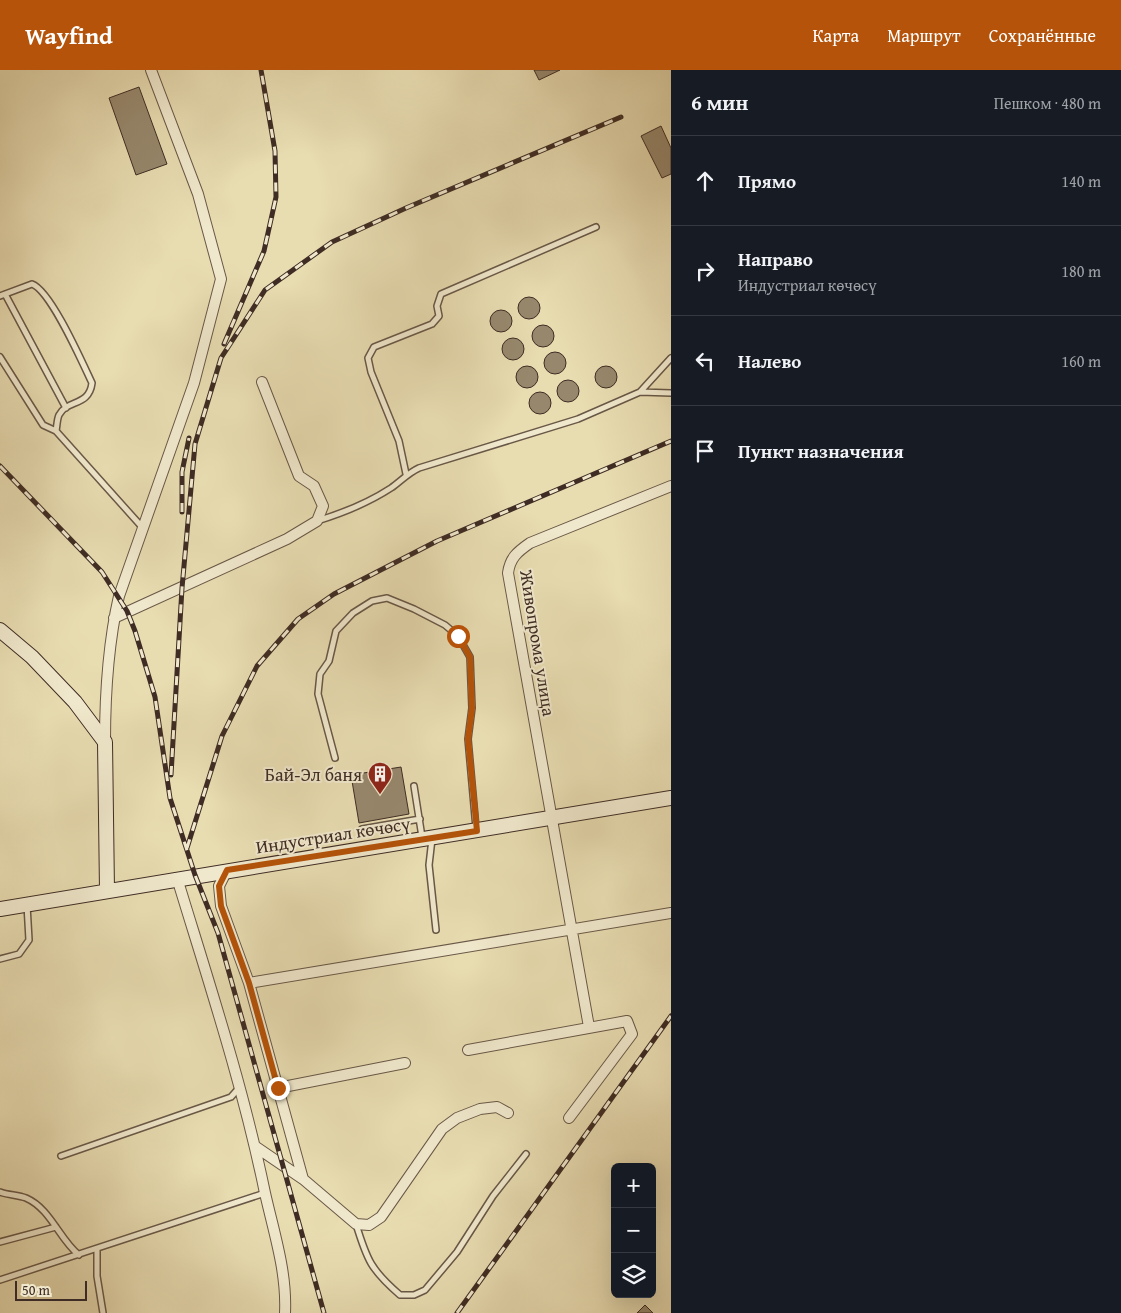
<!DOCTYPE html>
<html lang="ru">
<meta charset="utf-8">
<style>
body{margin:0;font-family:"Gentium Book Plus",serif;background:#20242c;color:#f1f3f6}
.controls{position:absolute;right:15px;bottom:15px;display:grid;overflow:hidden;border-radius:8px;box-shadow:0 5px 20px #0002}
.controls button{width:45px;height:45px;display:grid;place-items:center;padding:0;border:0;border-bottom:1px solid #363941;background:#171b24;color:#f1f3f6;font:25px sans-serif}
.scale{position:absolute;left:15px;bottom:12px;width:72px;box-sizing:border-box;padding-left:5px;border:2px solid #3f2c24;border-top:0;font-size:14px;line-height:18px;white-space:nowrap;color:#3f2c24;-webkit-text-stroke:4px #f0e8cc;paint-order:stroke}
.stop{position:absolute;width:15px;height:15px;margin:-11px;border:4px solid #b45309;border-radius:50%;background:#fff}
.stop.end{background:#b45309;border-color:#fff;box-shadow:0 1px 5px #0008}
.list{margin:0;padding:0;list-style:none}
h2{display:flex;justify-content:space-between;align-items:center;height:65px;margin:0;padding:0 20px;font-size:21px}
h2 small{font-size:16px;font-weight:400;color:#9ea1a6}
.list li{display:grid;grid-template-columns:32px 1fr auto;gap:15px;align-items:center;box-sizing:border-box;height:90px;padding:0 20px;border-top:1px solid #363941}
.list b{display:block;font-size:19px;white-space:nowrap}
.list p{margin:0;font-size:16px;white-space:nowrap;color:#9ea1a6}
.list em{font-size:16px;font-style:normal;color:#9ea1a6}
.icon{flex:none;width:28px;height:28px;fill:none;stroke:currentColor;stroke-width:2;stroke-linecap:round;stroke-linejoin:round}
.map{position:relative;flex:none;width:671px;height:1243px;overflow:hidden}
header{display:flex;align-items:center;gap:30px;box-sizing:border-box;height:70px;padding:0 25px;background:#b45309;color:#fff}
header strong{font-size:24px}
nav{display:flex;gap:28px;margin-inline-start:auto;font-size:18px}
main{display:flex}
aside{flex:1;background:#171b24}
.map>svg:first-child{display:block}
.building{fill:#97886d;stroke:#3f2c24}
.lines{fill:none;stroke-linecap:round;stroke-linejoin:round}
.lane-casing{stroke:#695847;stroke-width:8}
.street-casing{stroke:#695847;stroke-width:12}
.secondary-casing{stroke:#3f2c24;stroke-width:16}
.lane{stroke:#f0e8cc;stroke-width:5}
.street{stroke:#f0e8cc;stroke-width:10}
.secondary{stroke:#f0e8cc;stroke-width:14}
.rail-casing{stroke:#3f2c24;stroke-width:5}
.rail{stroke:#f0e8cc;stroke-width:3;stroke-dasharray:9;stroke-linecap:butt}
.route{stroke:#b45309;stroke-width:6}
.labels{text-anchor:middle;dominant-baseline:central;stroke-width:4;stroke-linejoin:round;paint-order:stroke}
.street-label{font-size:18px;fill:#3f2c24;stroke:#f0e8cc}
.poi-label{font-size:18px;fill:#3f2c24;stroke:#f0e8cc;text-anchor:end}
</style>
<header>
<strong>Wayfind</strong>
<nav><a>Карта</a><a>Маршрут</a><a>Сохранённые</a></nav>
</header>
<main>
<div class="map">
<svg width="671" height="1243" viewBox="0 0 671 1243">
<rect width="100%" height="100%" fill="#e8dcb1"/>
<filter id="stains"><feTurbulence type="fractalNoise" baseFrequency=".004" numOctaves="4"/><feColorMatrix values="0 0 0 0 .2 0 0 0 0 .09 0 0 0 0 .02 0 0 0 .5 -.17"/></filter>
<radialGradient id="worn" r=".72"><stop offset=".6" stop-color="#630" stop-opacity="0"/><stop offset="1" stop-color="#630" stop-opacity=".3"/></radialGradient>
<path class="building" d="M534,0h26l-21,10z
M139,17l28,77 -31,11 -27,-77z
M661,56l10,22v26l-9,4 -21,-42z
M518 238a11 11 0 1 1 22 0a11 11 0 1 1-22 0Z
M490 251a11 11 0 1 1 22 0a11 11 0 1 1-22 0Z
M532 266a11 11 0 1 1 22 0a11 11 0 1 1-22 0Z
M502 279a11 11 0 1 1 22 0a11 11 0 1 1-22 0Z
M544 293a11 11 0 1 1 22 0a11 11 0 1 1-22 0Z
M516 307a11 11 0 1 1 22 0a11 11 0 1 1-22 0Z
M595 307a11 11 0 1 1 22 0a11 11 0 1 1-22 0Z
M557 321a11 11 0 1 1 22 0a11 11 0 1 1-22 0Z
M529 333a11 11 0 1 1 22 0a11 11 0 1 1-22 0Z
M401,697l8,47 -50,9 -8,-48z
M645,1235l8,8h-16z"/>
<g class="lines">
<defs>
<path id="lane" d="M5,224l61,114
M0,226l32,-12c19,7 50,78 60,99 -3,24 -25,16 -33,32 -2,4 -2,11 -3,16
M0,287l43,68 13,6 86,96
M640,322l31,-34
M406,404l-7,-33 -28,-69 -3,-14 6,-11 58,-23 7,-8 -2,-10 4,-12 155,-67
M317,451c26,-8 51,-18 74,-33 10,-7 17,-15 28,-20l159,-49 62,-27 31,1
M335,688l-17,-64 2,-20 9,-13 7,-30 17,-18 19,-12 15,-3 27,11 31,16 13,11 12,21 2,51 -4,31 8,89
M414,716l8,51
M362,759l58,-10
M432,769l-3,26 7,65
M0,889l19,-5 10,-14 -2,-35
M61,1086l170,-59 8,-9
M0,1122c8,3 18,3 26,6 25,11 33,41 53,57
M356,1154c11,36 15,46 44,71h14l11,-5 32,-38 36,-56 33,-42
M0,1172l56,-15
M97,1179v27l6,37
M0,1210l265,-87"/>
<path id="street" d="M114,548l173,-79 30,-18 6,-15 -9,-20 -15,-10 -37,-94
M105,672c0,-50 3,-98 14,-146l75,-213 27,-104 -23,-85 -47,-124
M227,800l-8,16 2,20 28,77 54,196
M177,808c32,105 66,208 88,315 9,40 22,79 20,120
M249,913l422,-70
M589,957l-81,-454c2,-15 9,-21 22,-30l141,-57
M468,980l159,-29 5,13 -63,84
M278,1018l127,-25
M256,1077l47,32 53,45 13,1 12,-8 61,-88 15,-11 23,-9 17,-2 11,6"/>
<path id="secondary" d="M0,560l32,27 43,45 30,40 2,148
M0,839l671,-111"/>
</defs>
<use href="#lane" class="lane-casing"/>
<use href="#street" class="street-casing"/>
<use href="#secondary" class="secondary-casing"/>
<use href="#lane" class="lane"/>
<use href="#street" class="street"/>
<use href="#secondary" class="secondary"/>
<defs>
<path id="rail" d="M224,274l40,-93 12,-54 -1,-46 -14,-81
M0,396l102,106 25,39 8,20 20,66 15,101 25,77 23,58 106,380
M182,442v-40l7,-34
M171,705l11,-187 13,-144 26,-86 44,-68 67,-48 74,-34 215,-91
M187,778l35,-112 35,-70 41,-47 36,-25 103,-53 234,-100
M457,1243l214,-297"/>
</defs>
<use href="#rail" class="rail-casing"/>
<use href="#rail" class="rail"/>
</g>
<g class="lines">
<path class="route" d="M278,1018l-29,-105 -28,-77 -2,-20 8,-16 250,-39 -9,-92 4,-31 -2,-51 -12,-21"/>
</g>
<defs>
<symbol id="building-pin" viewBox="-11 -11 22 30"><path d="M0 17L-7.5 6A9.5 9.5 0 1 1 7.5 6Z" fill="#8f2418" stroke="#f0e8cc"/><path d="M-4-6H4V6H1V3H-1V6H-4ZM-2.5-4.3h1.7v1.8h-1.7ZM.8-4.3h1.7v1.8H.8ZM-2.5-1h1.7V.8h-1.7ZM.8-1h1.7V.8H.8Z" fill="#fff"/></symbol>
</defs>
<g fill-rule="evenodd">
<use href="#building-pin" x="366" y="690" width="28" height="38"/>
</g>
<g class="labels">
<g class="street-label">
<text transform="translate(538 573) rotate(81)">Живопрома улица</text>
<text transform="translate(333 765) rotate(-9)">Индустриал көчөсү</text>
</g>
<g class="poi-label">
<text x="362" y="704">Бай-Эл баня</text>
</g>
</g>
<rect width="100%" height="100%" filter="url(#stains)"/>
<rect width="100%" height="100%" fill="url(#worn)"/>
</svg>
<div class="controls">
<button>+</button>
<button>−</button>
<button><svg class="icon" aria-label="layers" viewBox="0 0 24 24"><path d="M12 4l9 5-9 5-9-5zM3 14l9 5 9-5"/></svg></button>
</div>
<div class="scale">50 m</div>
<div class="stop" style="left:458px;top:566px"></div>
<div class="stop end" style="left:278px;top:1018px"></div>
</div>
<aside>
<h2>6 мин<small>Пешком · 480 m</small></h2>
<ul class="list">
<li><svg class="icon" aria-label="ahead" viewBox="0 0 24 24"><path d="M12 20V5M6 11l6-6 6 6"/></svg><div><b>Прямо</b></div><em>140 m</em></li>
<li><svg class="icon" aria-label="right" viewBox="0 0 24 24"><path d="M7 20v-9h11M14 6l5 5-5 5"/></svg><div><b>Направо</b><p>Индустриал көчөсү</p></div><em>180 m</em></li>
<li><svg class="icon" aria-label="left" viewBox="0 0 24 24"><path d="M17 20v-9H6M10 6l-5 5 5 5"/></svg><div><b>Налево</b></div><em>160 m</em></li>
<li><svg class="icon" aria-label="arrive" viewBox="0 0 24 24"><path d="M6 21V4h12l-3 4 3 4H6"/></svg><div><b>Пункт назначения</b></div></li>
</ul>
</aside>
</main>
